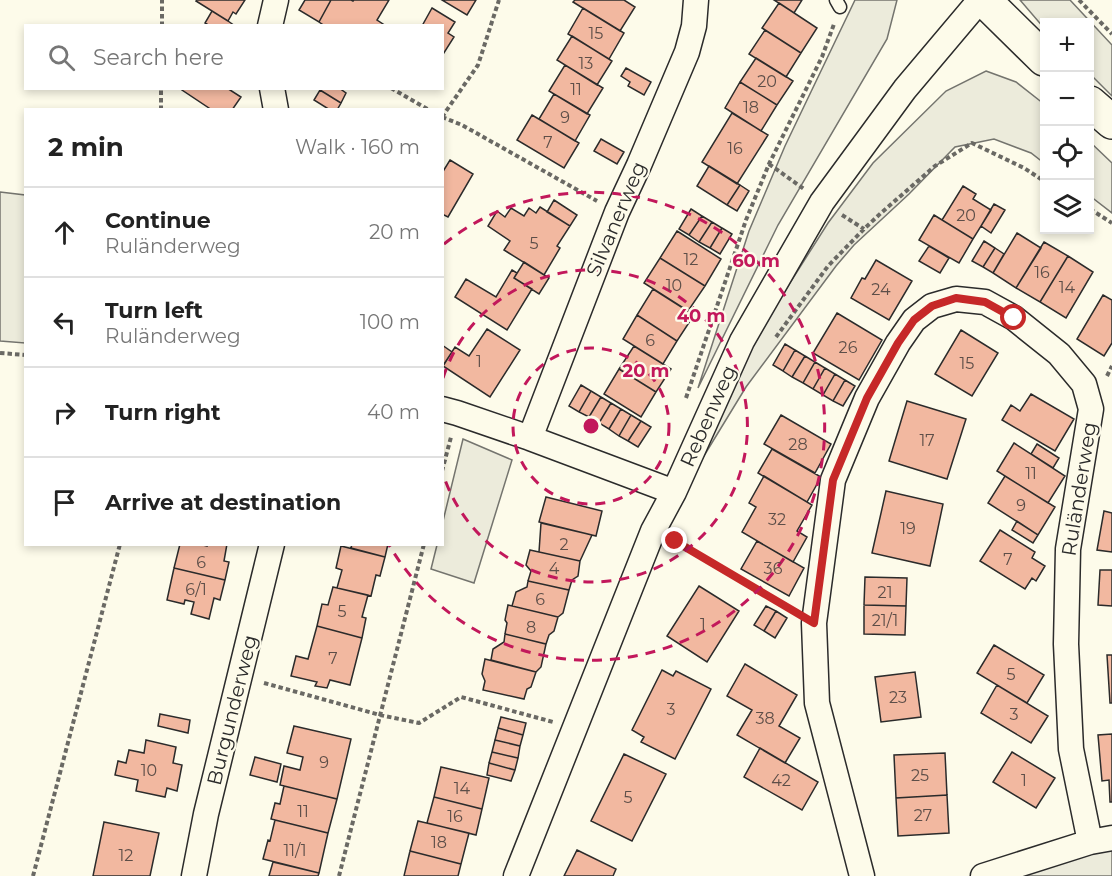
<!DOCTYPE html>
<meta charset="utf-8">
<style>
body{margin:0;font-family:Montserrat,sans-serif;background:#f6f6f6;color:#222}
.controls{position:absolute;right:18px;top:18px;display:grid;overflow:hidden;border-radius:0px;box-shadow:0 3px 9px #0003}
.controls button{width:54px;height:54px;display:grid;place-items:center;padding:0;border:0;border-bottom:2px solid #e0e0e0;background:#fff;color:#222;font:30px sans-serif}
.stop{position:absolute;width:18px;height:18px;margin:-14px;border:4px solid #c62828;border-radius:50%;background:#fff}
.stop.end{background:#c62828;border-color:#fff;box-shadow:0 2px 6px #0008}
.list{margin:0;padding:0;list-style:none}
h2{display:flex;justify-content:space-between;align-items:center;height:78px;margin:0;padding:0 24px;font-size:26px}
h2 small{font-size:20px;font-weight:400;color:#767676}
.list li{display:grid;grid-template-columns:39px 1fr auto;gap:18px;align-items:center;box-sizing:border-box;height:90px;padding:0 24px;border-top:2px solid #e0e0e0}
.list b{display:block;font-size:22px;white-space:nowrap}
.list p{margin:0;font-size:20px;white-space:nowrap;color:#767676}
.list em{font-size:20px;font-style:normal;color:#767676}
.icon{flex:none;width:33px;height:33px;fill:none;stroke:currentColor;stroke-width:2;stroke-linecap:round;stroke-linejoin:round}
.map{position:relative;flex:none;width:1112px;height:876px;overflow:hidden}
.search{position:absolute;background:#fff;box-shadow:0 3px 9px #0003;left:24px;top:24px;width:420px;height:66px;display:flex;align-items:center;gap:15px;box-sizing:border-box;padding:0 21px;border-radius:0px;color:#767676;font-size:22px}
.panel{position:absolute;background:#fff;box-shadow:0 3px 9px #0003;left:24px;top:108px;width:420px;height:438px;border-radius:0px}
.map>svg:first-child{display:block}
.green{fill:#ecebdb;stroke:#74746e;stroke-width:1.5}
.building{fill:#f2b8a0;stroke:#2b2b2b;stroke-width:1.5}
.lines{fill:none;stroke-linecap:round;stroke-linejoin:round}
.lane-casing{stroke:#2b2b2b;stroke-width:15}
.street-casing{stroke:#2b2b2b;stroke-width:27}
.secondary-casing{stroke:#2b2b2b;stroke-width:36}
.path{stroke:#6a6964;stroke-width:4;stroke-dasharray:4.5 3;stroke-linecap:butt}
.lane{stroke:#fdfbea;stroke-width:12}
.street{stroke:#fdfbea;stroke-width:24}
.secondary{stroke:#fdfbea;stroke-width:33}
.route{stroke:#c62828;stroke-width:8}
.ring{fill:none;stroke:#c2185b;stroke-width:3;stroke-dasharray:10 8}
.labels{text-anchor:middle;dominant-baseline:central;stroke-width:4.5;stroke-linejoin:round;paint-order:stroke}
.number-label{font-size:16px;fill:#5d4e48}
.street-label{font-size:20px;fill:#2b2b2b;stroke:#fdfbea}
.centre{fill:#c2185b;stroke:#fdfbea;stroke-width:3}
.ring-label{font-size:18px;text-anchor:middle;font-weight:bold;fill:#c2185b;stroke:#fdfbea;stroke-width:4.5;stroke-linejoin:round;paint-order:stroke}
</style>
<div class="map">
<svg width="1112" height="876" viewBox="0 0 1112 876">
<rect width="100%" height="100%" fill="#fdfbea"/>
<path class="green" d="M855,0h42l-10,39 -109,186 -80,163 51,-157 36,-85z
M1020,0h50l42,45v51l-22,-22v-52h-46v6z
M986,71l30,11 28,22v59l-13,-10 -37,-14 -39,8 -46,47 -55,51 -18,21 -90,121 -47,77 30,-75 52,-92 47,-74 45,-60 73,-72z
M1090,142l22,21v50l-22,-17z
M0,192l25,3v148l-25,-2z
M463,439l49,21 -38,123 -43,-14 6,-24 5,-1 1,-23z
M1112,845v31h-94z"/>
<path class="building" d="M197,0h48l-9,14 -3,-2 -5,9 -32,-20z
M305,0h26l-12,22 -20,-12z
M331,0h20l2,1 1,-1h35l-12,20 9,6h-61l-6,-4z
M442,0h34l-9,15z
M575,0h49l11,7 -15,24 -47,-29z
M774,0h28l-8,13z
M779,3l38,25 -16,25 -39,-25z
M432,8l23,14 -7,11 6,4 -12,19v-30h-20z
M583,8l41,25 -15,26 -41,-25z
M212,11l16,10 7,5h-25l-5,-3z
M765,30l36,23 -15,24 -37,-23z
M572,36l40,25 -15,24 -40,-25z
M756,58l37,23 -16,24 -37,-23z
M565,65l38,23 -16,26 -38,-23z
M626,68l25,14 -7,13 -16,-9 2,-4 -9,-6z
M740,82l37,23 -16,26 -36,-23z
M183,88h44l14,9 -9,13h-20l-30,-20z
M321,88h18l7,5 -5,10 -21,-13z
M320,90l21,13 -4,7h-7l-16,-10z
M554,94l36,21 -15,26 -36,-22z
M732,113l36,22 -31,49 -35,-22z
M532,115l47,28 -15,25 -47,-28z
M601,139l23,13 -7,12 -23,-13z
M450,160l23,14 -25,43 -6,-3v-41z
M709,166l31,19 -13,20 -30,-19z
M740,185l9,6 -12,20 -10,-6z
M963,186l13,8 -3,5 18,11 -18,29 -31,-19z
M554,200l23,15 -7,11 -23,-14z
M994,204l11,6 -14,23 -10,-7z
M540,207l30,19 -13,20 3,2 -16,27 -40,-25 6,-9 -22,-15 9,-15 8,6 6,-9 13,8 5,-8 7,5z
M691,209l11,7 -13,19 -10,-6z
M934,215l39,24 -14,24 -40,-23z
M702,216l10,6 -13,20 -10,-7z
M712,222l10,6 -12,20 -11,-6z
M722,228l10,6 -12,20 -10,-6z
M677,231l44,28 -16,27 -45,-28z
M1017,233l24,15 -25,40 -23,-15z
M984,241l11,7 -12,19 -11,-6z
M1044,242l24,14 -28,46 -24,-14z
M929,246l20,12 -9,15 -21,-12z
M995,248l9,6 -11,19 -10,-6z
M1068,256l25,16 -27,46 -26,-16z
M660,258l45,28 -17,25 -44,-28z
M876,260l36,21 -23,39 -38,-22 11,-20 3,1z
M524,262l25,16 -10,16 -25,-16z
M512,270l5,3 -3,5 18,11 -25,41 -52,-33 11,-18 30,18z
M653,289l41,26 -17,26 -40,-26z
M1103,295l9,5v43l-8,13 -27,-17z
M837,313l45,27 -23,40 -46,-27z
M637,315l40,26 -14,23 -40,-25z
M487,329l33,21 -30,47 -47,-31 12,-19 14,9z
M961,330l37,23 -26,43 -37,-22z
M785,344l10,6 -12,21 -10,-6z
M442,345l10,7 -10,15z
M634,346l37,23 -15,23 -37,-23z
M795,350l10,6 -13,21 -9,-6z
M805,356l10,6 -12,21 -11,-6z
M815,362l10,6 -12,21 -10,-6z
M825,368l10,6 -12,21 -10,-6z
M619,369l37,23 -15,25 -37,-23z
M835,374l10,6 -12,21 -10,-6z
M845,380l10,6 -12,20 -10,-5z
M581,385l10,6 -12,21 -10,-6z
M591,391l10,6 -12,20 -10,-5z
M1031,394l43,25 -19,32 -53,-31 9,-15 9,6z
M601,397l10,6 -12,20 -10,-6z
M907,401l59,18 -19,60 -58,-18z
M611,403l10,6 -12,20 -10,-6z
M621,409l10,6 -12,21 -10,-7z
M631,415l10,6 -13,20 -9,-5z
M781,415l50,29 -16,29 -51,-29z
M641,421l10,6 -13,20 -10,-6z
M1014,443l51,33 -17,27 -51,-32z
M1037,444l22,14 -6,10 -22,-14z
M772,449l49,28 -14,25 -49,-29z
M764,476l48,29 -15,26 10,6 -14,25 -51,-30 14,-25 -7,-4z
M1005,476l50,31 -17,28 -50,-32z
M886,491l57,13 -13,62 -58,-13z
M546,497l56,14 -6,25 -57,-14z
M1104,511l8,2v39l-15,-2z
M1017,521l21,14 -5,8 -21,-13z
M541,523l51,12 -12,26 -41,-9z
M1000,530l35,22 -3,6 13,8 -9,15 -4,-3 -7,11 -45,-28z
M757,541l47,27 -15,28 -48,-27z
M180,544h19l8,2v-2h20l-3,17 5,1 -4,18 -51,-12z
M352,544h36l-3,13 -34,-9z
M341,546l44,11 -5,19 -4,-1 -5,21 -34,-8 5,-18 -6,-2z
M530,550l50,11 -2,15 -6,4 -3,10 -41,-9 3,-10 -5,-6z
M174,568l51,12 -5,20 -6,-2 -5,21 -18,-5 3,-12 -9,-2 -1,4 -17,-4z
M1100,570h12v36l-14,-1z
M865,577l42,1 -1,28 -42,-1z
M528,581l41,9 -6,23 -5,4 -46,-11 4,-14 11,-5z
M699,586l40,25 -32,51 -40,-26z
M333,587l35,8 -6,22 4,1 -4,20 -45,-12 5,-22 6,1z
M508,605l50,12 -4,14 -5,4 -3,9 -41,-10 2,-11 -2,-3z
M864,605l42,1 -1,29 -41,-1z
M766,606l10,5 -12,20 -10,-6z
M776,611l11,7 -12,20 -11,-7z
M317,626l45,12 -12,47 -20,-5 -3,8 -12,-2 2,-4 -26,-6 5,-20 12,3z
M505,634l41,10 -5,23 -5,5 -45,-12 2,-11 11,-7z
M994,645l50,30 -17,28 -50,-30z
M1107,655h5v48h-2z
M485,659l51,13 -5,15 -4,2 -3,10 -41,-9 2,-9 -3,-7z
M745,664l52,31 -18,31 21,12 -15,25 -48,-28 15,-25 -25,-14z
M662,670l11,6 3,-5 35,18 -36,70 -34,-17 3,-5 -12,-7z
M915,672l6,45 -40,5 -6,-45z
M997,685l51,31 -17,27 -50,-30z
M160,714l30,6 -2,13 -30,-7z
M501,717l25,6 -3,12 -25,-7z
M294,726l57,13 -14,60 -57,-14 4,-19 16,4 3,-13 -16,-4z
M498,728l25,7 -3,11 -25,-6z
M1112,734v68h-2l-1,-22 -7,1 -4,-46z
M146,740l30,7 -3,16 9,2 -5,26 -10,-3 -2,9 -29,-6 2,-11 -23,-5 3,-14 8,2 3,-13 15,3z
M495,740l25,6 -2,12 -26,-6z
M760,748l58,34 -16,28 -58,-33z
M492,752l26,6 -3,12 -26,-7z
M1012,752l43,26 -19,30 -43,-26z
M945,753l2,42 -51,3 -2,-43z
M624,754l42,20 -34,67 -41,-20z
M255,757l26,7 -4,18 -27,-7z
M489,763l26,7 -4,11 -24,-6z
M441,767l48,11 -7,31 -48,-12z
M284,786l53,13 -9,34 -57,-14 4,-16 5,1z
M947,795l2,38 -51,3 -2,-38z
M434,797l48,12 -6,26 -49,-12z
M275,820l53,13 -9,40 -56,-14 5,-19 2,1z
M418,821l51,12 -8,31 -51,-13z
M104,822l55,11 -9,43h-57z
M577,850l39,19 -3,7h-49z
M410,851l51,13 -3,12h-54z
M273,862l46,11 -1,3h-49z"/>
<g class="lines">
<defs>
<path id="lane" d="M836,0l4,7"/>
<path id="street" d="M270,26l6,-26
M272,88l4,22
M442,409l15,4 73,25 144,54
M530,438l87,-226 22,-47 48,-113 7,-26 2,-26
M194,876l12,-62 66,-270
M516,876l137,-345 21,-39 68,-151 80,-139 83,-113 75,-89
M862,876l-45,-173 -3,-80 19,-143 34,-82 31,-55 16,-23 18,-14 24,-7 29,3 29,16 45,36 25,30 7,25 -23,140 -2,95 5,105 19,93
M983,876l107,-34 22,-4"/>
<path id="secondary" d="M984,0l60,59
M1090,103l22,19"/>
</defs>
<use href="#lane" class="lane-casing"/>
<use href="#street" class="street-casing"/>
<use href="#secondary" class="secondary-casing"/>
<path class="path" d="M1079,0l33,34
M162,26v-26
M391,88l38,22
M161,110v-22
M442,117l20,8 135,76
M442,117l36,-52 21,-65
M769,164l35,25
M1090,209l22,14
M842,215l22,14
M776,337l52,-71 36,-37 17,-16 54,-47 37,-23 52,25 20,13
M0,353l26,2
M1107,376l5,-10
M686,398l60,-178 23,-56 53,-107 12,-33
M442,471l9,-34
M675,542l115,67
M264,683l116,32 39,8 42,-26 92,25
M33,876l87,-332
M339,876l85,-332"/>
<use href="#lane" class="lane"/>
<use href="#street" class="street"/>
<use href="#secondary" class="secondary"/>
</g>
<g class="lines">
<path class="route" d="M675,541l139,82 19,-143 34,-82 31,-55 16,-23 18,-14 24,-8 29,4 29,16"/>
</g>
<g class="ring">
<circle cx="591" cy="426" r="78"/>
<path d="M443 378A156 156 0 1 1 443 474"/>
<path d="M444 244A234 234 0 1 1 389 545"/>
</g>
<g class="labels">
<g class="number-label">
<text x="596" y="33">15</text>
<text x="586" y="63">13</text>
<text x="767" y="81">20</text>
<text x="576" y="89">11</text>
<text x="751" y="107">18</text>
<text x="565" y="117">9</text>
<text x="548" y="142">7</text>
<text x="735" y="148">16</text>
<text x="966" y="215">20</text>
<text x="534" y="243">5</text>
<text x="691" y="259">12</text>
<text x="1042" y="272">16</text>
<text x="674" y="285">10</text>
<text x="1067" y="287">14</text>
<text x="881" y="289">24</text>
<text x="650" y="340">6</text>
<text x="848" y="347">26</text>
<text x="479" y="361">1</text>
<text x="967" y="363">15</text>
<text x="927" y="440">17</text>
<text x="798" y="444">28</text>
<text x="1031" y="473">11</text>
<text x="1021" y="505">9</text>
<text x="777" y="519">32</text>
<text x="908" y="528">19</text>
<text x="564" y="544">2</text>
<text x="1008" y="559">7</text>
<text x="201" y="562">6</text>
<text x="554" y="568">4</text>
<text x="773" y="568">36</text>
<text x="196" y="589">6/1</text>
<text x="885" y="592">21</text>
<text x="540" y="599">6</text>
<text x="342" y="611">5</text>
<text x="885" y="620">21/1</text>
<text x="703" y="624">1</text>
<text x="531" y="627">8</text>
<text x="333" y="658">7</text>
<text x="1011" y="674">5</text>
<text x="898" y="697">23</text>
<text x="671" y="709">3</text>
<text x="1014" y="714">3</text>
<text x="765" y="718">38</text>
<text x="324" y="762">9</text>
<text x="149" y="770">10</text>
<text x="920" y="775">25</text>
<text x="781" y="780">42</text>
<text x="1024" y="780">1</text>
<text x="462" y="788">14</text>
<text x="628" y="797">5</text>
<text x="303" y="811">11</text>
<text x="923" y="815">27</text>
<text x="455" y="816">16</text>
<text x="439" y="842">18</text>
<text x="295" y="850">11/1</text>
<text x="126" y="855">12</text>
</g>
<g class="street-label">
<text transform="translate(616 219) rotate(-67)">Silvanerweg</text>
<text transform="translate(708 416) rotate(-66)">Rebenweg</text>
<text transform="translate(1079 489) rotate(-81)">Ruländerweg</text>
<text transform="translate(232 710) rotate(-76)">Burgunderweg</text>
</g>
</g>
<circle cx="591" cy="426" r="9" class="centre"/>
<g class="ring-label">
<text x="756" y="267">60 m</text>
<text x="701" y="322">40 m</text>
<text x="646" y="377">20 m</text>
</g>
</svg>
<div class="controls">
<button>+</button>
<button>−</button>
<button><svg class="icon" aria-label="locate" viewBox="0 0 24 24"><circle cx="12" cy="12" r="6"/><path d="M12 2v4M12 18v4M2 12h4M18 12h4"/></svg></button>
<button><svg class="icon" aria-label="layers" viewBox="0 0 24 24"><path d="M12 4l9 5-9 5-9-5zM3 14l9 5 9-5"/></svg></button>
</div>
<div class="stop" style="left:1014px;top:318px"></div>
<div class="stop end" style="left:675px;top:541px"></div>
<div class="search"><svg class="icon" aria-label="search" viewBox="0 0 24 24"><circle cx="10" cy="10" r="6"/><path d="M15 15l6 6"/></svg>Search here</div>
<section class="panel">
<h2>2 min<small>Walk · 160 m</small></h2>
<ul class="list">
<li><svg class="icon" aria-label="ahead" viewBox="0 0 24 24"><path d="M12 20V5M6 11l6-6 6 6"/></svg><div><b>Continue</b><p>Ruländerweg</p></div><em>20 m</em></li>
<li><svg class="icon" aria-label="left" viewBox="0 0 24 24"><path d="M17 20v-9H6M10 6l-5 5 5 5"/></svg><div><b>Turn left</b><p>Ruländerweg</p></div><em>100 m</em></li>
<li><svg class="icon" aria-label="right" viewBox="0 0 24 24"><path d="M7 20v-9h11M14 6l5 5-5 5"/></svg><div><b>Turn right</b></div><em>40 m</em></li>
<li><svg class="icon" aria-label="arrive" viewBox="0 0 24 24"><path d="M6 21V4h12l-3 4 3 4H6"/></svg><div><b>Arrive at destination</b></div></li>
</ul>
</section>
</div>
